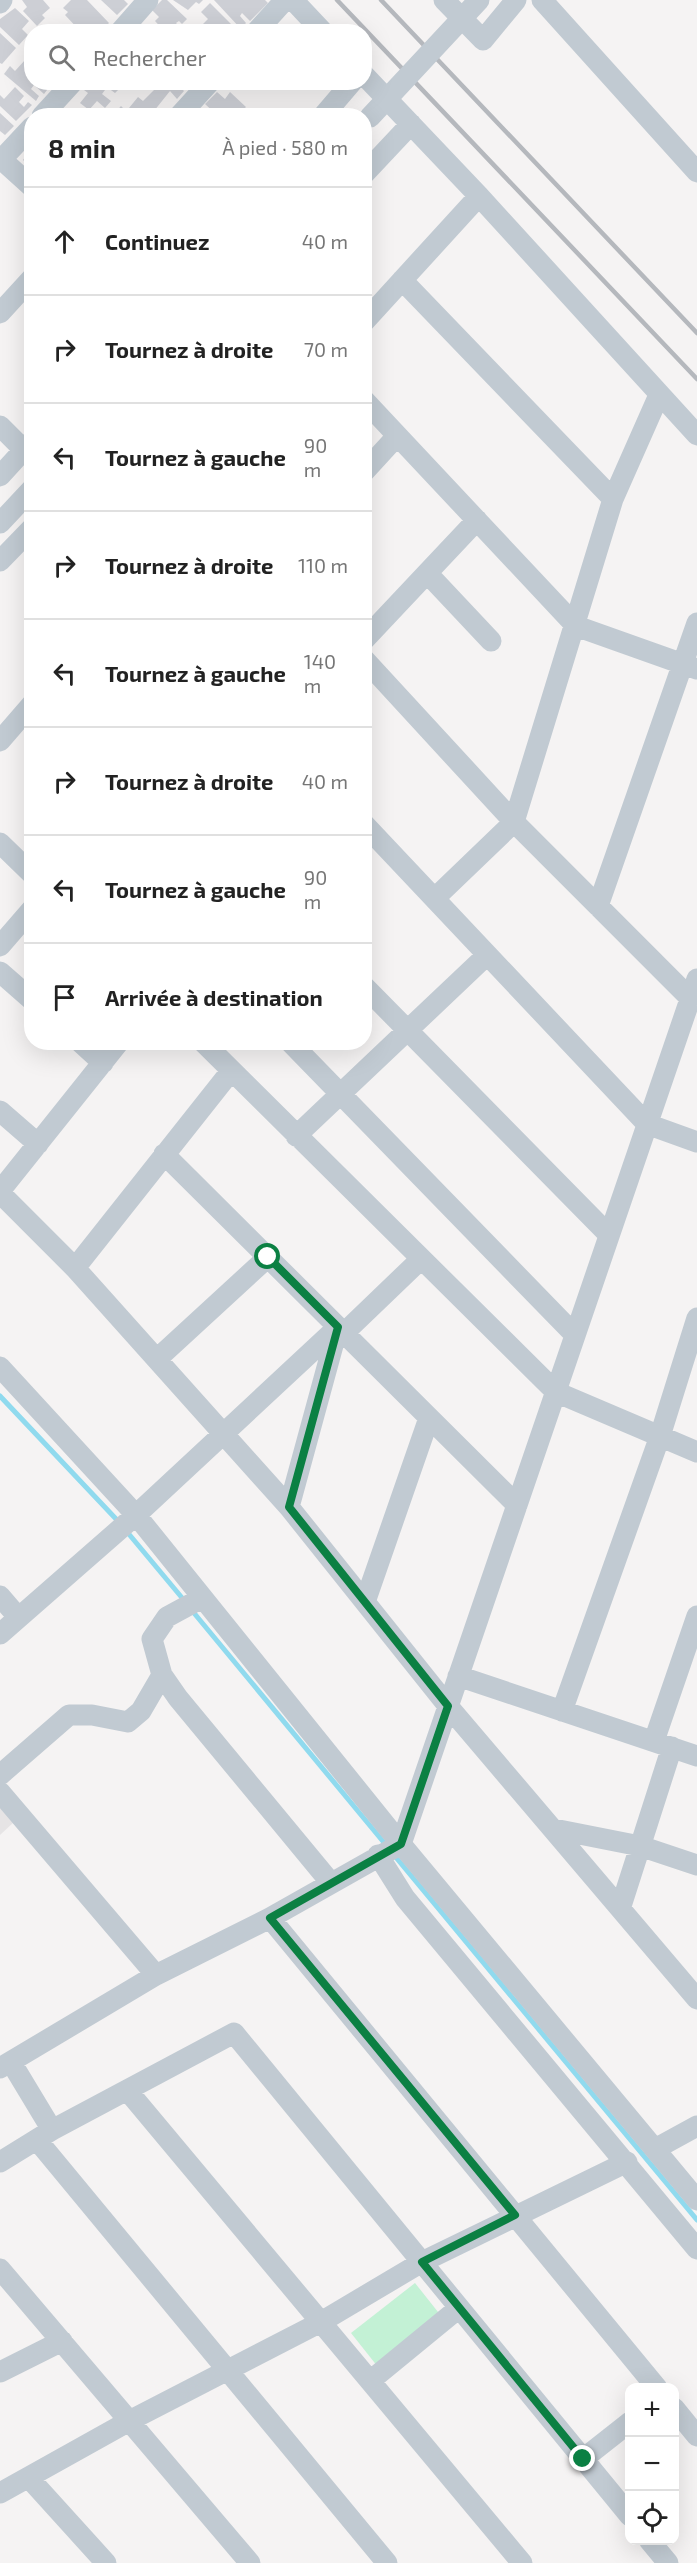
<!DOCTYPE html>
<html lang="fr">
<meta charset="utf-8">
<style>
body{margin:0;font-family:"Exo 2",sans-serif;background:#f6f6f6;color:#222}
.controls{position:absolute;right:18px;bottom:18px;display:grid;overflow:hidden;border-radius:12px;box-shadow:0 6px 24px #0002}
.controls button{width:54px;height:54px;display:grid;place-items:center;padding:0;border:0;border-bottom:2px solid #e0e0e0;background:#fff;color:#222;font:30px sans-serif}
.stop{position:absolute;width:18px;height:18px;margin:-14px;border:4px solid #0b8043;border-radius:50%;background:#fff}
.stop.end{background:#0b8043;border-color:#fff;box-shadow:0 2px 6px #0008}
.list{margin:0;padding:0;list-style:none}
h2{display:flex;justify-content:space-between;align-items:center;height:78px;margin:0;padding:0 24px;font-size:26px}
h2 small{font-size:20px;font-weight:400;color:#767676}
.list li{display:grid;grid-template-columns:39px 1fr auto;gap:18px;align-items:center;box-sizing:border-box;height:108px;padding:0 24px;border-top:2px solid #e0e0e0}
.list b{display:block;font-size:22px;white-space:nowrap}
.list em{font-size:20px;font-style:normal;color:#767676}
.icon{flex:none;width:33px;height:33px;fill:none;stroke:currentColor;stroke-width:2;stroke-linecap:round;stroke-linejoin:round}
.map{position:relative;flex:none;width:697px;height:2563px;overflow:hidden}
.search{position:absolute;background:#fff;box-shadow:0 6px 24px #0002;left:24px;top:24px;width:348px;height:66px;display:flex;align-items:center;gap:15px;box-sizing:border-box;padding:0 21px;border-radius:24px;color:#767676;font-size:22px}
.panel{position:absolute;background:#fff;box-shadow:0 6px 24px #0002;left:24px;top:108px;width:348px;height:942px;border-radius:24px}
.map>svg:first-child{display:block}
.education{fill:#e6e4e5}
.green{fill:#c3f1d5}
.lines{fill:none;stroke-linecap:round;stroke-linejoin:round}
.stream{stroke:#90daee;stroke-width:5}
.building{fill:#cdcfd5}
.minor{stroke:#c1cad2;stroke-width:21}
.rail{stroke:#b5b8bd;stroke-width:4.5}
.minor-bridge{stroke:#c1cad2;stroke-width:21}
.route{stroke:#0b8043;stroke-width:8}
</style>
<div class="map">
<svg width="697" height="2563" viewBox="0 0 697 2563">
<rect width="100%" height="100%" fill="#f5f3f3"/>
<path class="education" d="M0,1807l14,15 -14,13z"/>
<path class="green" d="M415,2283l27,34 -64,50 -27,-34z"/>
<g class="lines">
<path class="stream" d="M0,1396l117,124
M128,1533l55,66
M194,1613l192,232
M394,1855l303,365"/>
</g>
<path class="building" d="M22,0h21l7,8 -8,7 3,3 -8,8 -14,-15 4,-4z
M71,0h16l22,23 -8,9h-20l-16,-17 3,-3 -5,-4z
M101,0h23l4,4 -11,11z
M162,0h5l20,19 -5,5 -3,-3 -3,2 3,3 -6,6h-8l-10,-11 4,-4 -7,-7z
M173,0h30l-4,4 -3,-2 -8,8z
M214,0h51l3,3 -18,18 -8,-8 -2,3 6,7 -5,6z
M210,3l23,23 -5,6h-24l-4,-5 8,-8 -7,-7z
M15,8l14,13 -7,8 6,6 -9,10 -19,-18v-8z
M67,24l8,8h-16z
M0,33l16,15 -14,16 -2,-1z
M25,60l7,6v16h21l-9,12 -10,-9 -3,4 8,7 -3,5 -32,-27 6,-8 5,5z
M84,82h12l9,8 -3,4 9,7 -6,7 -8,-7 -8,9 -9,-7 8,-10 -8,-6z
M100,82h26l-11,11z
M158,82h17l9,9 -7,8 -7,-8 -16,20 5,5h-23l-7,-8 9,-11 5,4 17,-17z
M181,82h14l-7,8z
M15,87l9,9 -5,6 5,5 4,-5 4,3 -16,16 -16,-15v-11l4,4z
M217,92l8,7 5,-7 16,15 -7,7 -3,-2 -3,4h-15l-13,-12z
M121,106l10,10h-19z
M199,107l10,9h-18z
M0,113l14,13 -9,9 -5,-4z
M32,147v21l-9,-8z"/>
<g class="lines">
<path class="minor" d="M293,0l30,32
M444,0l39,40 33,-40
M542,0l155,172
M0,3l2,-3
M120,32l28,-32
M256,32l29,-32
M364,75l115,121 218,239
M42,116l31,-34
M179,116l31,-34
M323,116l29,-34
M0,158l32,29
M0,161l32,-34
M364,174l47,-50
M402,280l211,219
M0,313l32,-35
M364,322l115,-126
M364,400l212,226 121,43
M0,426l24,24
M364,472l33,-36
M0,476l32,-35
M0,523l32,-34
M0,561l32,-33
M428,574l63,67
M364,640l113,-120
M364,659l150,163 176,176
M0,741l32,-37
M364,824l283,300 50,18
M0,843l32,31
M435,898l79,-76 99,-323 46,-104
M598,906l99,-283
M0,946l32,-37
M0,972l32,28
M364,986l245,249
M80,1042l23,21
M203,1042l353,350 141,60
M290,1042l285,293
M0,1111l38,33
M296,1136l191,-181
M164,1154l353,351
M0,1191l119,-149
M0,1193l75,75 214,239 159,199 249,293
M75,1268l156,-197
M344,1333l77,-74
M157,1359l111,-102
M0,1367l136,148 265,329 296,356
M289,1507l49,-180
M0,1596l18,21
M202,1598l-35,19 -15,22 10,36 16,23 153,185
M365,1602l64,-184
M0,1634l136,-119 202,-188
M458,1676l239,80
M562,1711l98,-275 37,-118
M654,1741l43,-125
M0,1775l69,-60h23l36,7 13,-11 21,-36
M0,1792l156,183
M554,1829l86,17 57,19
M378,1855l27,43 292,351
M621,1906l51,-159
M270,1918l387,470
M11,2062l41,68
M0,2068l156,-93 114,-57 131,-74 296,-865
M127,2090l395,473
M37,2140l350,423
M655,2149l42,-23
M0,2162l52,-32 182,-97 396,483
M0,2269l250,294
M0,2372l62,-31
M370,2381l89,-73
M674,2408l23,28
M583,2459l47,-37
M29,2478l77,85
M0,2493l131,-73 190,-98 101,-60 205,-100
M649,2540l19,23"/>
<path class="rail" d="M337,0l360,379
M381,0l316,333"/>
<path class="minor-bridge" d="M370,117l109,-117"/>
</g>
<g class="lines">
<path class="route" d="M268,1257l70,70 -49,180 159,199 -47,138 -131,74 245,297 -93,47 161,197"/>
</g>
</svg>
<div class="controls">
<button>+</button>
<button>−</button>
<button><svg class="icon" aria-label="locate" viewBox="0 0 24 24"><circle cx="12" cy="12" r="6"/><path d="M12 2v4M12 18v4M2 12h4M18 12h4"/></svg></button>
</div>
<div class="stop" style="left:268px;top:1257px"></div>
<div class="stop end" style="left:583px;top:2459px"></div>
<div class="search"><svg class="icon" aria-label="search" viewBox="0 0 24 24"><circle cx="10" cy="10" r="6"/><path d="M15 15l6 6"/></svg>Rechercher</div>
<section class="panel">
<h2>8 min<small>À pied · 580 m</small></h2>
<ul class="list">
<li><svg class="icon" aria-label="ahead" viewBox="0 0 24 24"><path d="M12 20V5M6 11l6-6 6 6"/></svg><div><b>Continuez</b></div><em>40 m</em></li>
<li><svg class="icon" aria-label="right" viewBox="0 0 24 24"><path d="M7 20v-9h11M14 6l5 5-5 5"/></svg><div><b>Tournez à droite</b></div><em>70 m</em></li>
<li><svg class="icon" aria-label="left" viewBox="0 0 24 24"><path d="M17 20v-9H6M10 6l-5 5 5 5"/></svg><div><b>Tournez à gauche</b></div><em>90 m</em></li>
<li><svg class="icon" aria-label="right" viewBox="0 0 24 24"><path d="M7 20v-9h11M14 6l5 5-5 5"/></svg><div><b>Tournez à droite</b></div><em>110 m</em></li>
<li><svg class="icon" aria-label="left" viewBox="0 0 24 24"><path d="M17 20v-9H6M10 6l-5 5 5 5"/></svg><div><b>Tournez à gauche</b></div><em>140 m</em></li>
<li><svg class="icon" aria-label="right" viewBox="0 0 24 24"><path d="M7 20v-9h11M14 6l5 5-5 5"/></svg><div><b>Tournez à droite</b></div><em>40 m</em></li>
<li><svg class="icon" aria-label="left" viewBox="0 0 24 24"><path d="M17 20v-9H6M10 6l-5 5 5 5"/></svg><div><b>Tournez à gauche</b></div><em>90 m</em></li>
<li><svg class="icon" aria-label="arrive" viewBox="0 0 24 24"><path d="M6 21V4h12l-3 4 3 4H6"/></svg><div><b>Arrivée à destination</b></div></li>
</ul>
</section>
</div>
